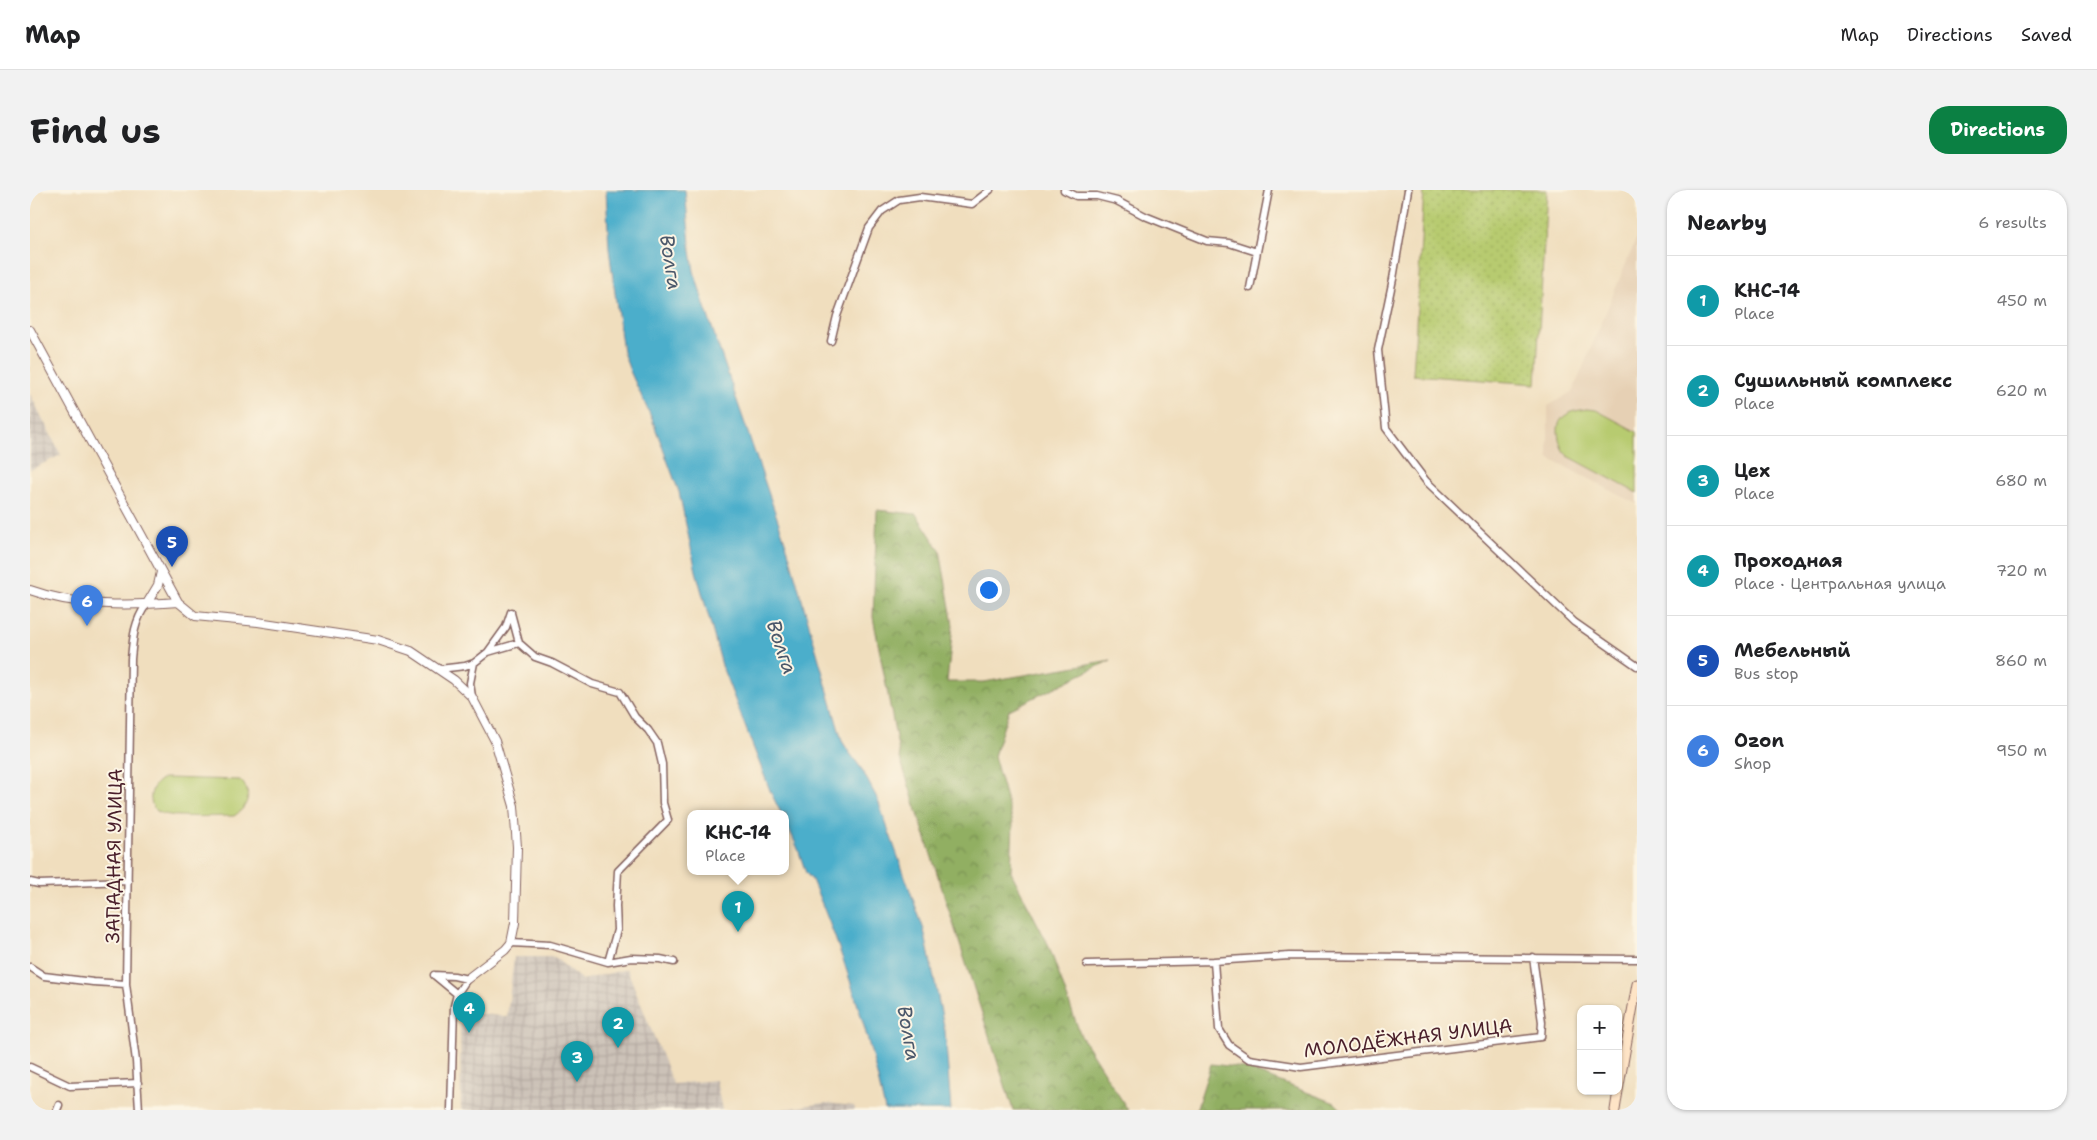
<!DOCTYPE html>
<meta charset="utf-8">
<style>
body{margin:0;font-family:"Shantell Sans",sans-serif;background:#f2f2f2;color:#202124}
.controls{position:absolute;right:15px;bottom:15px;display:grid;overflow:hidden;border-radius:10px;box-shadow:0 1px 4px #0004}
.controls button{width:45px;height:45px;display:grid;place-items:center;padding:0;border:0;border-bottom:1px solid #e0e0e0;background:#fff;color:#202124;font:25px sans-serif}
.you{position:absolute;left:958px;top:399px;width:18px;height:18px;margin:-12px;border:4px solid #fff;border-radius:50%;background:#1a73e8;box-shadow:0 0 0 8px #1a73e833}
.badge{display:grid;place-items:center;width:32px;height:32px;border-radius:50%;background:#0b8043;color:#fff;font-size:16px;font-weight:700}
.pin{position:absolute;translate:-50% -41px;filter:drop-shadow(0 1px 2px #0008)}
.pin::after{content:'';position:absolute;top:26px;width:18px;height:15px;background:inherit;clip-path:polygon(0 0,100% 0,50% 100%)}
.popup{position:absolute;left:657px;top:620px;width:102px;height:65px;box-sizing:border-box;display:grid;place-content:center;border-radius:10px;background:#fff;filter:drop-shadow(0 1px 4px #0005);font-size:16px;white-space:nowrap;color:#757577}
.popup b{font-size:19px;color:#202124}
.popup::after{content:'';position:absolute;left:50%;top:100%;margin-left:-10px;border:10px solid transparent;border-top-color:#fff}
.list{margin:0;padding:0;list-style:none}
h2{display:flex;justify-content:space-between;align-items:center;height:65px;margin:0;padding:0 20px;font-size:21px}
h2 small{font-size:16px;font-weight:400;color:#757577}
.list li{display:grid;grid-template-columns:32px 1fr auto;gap:15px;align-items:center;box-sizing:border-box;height:90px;padding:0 20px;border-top:1px solid #e0e0e0}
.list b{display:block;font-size:19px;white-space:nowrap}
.list p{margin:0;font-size:16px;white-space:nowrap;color:#757577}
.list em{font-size:16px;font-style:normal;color:#757577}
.map{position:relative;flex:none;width:1607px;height:920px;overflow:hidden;border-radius:20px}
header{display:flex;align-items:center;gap:30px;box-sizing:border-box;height:70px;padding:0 25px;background:#fff;border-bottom:1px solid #e0e0e0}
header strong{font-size:24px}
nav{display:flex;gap:28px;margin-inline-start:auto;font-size:18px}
.intro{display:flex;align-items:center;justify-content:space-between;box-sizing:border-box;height:120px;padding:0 30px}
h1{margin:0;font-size:35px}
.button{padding:12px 22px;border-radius:20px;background:#0b8043;color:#fff;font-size:18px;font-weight:700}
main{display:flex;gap:30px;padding:0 30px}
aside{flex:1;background:#fff;border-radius:20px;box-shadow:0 1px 4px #0004}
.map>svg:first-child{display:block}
.built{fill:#e6d0b4}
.industrial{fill:url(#industrial-grid)}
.green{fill:url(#green-dots);stroke:#80754d}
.forest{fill:url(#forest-crowns);stroke:#6e6746}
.pitch{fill:#b7cb6f;stroke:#80754d}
.water{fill:#4caecb;stroke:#4b667b}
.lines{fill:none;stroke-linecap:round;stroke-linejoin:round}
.minor-casing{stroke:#84625e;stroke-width:9}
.tertiary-casing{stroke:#84625e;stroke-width:10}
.secondary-casing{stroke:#84625e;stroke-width:11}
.minor{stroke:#fff;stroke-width:6}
.tertiary{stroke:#fff;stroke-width:8}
.secondary{stroke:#fee4c6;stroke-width:9}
.labels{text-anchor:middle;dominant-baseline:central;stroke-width:4;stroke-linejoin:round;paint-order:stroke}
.street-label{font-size:19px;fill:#4a1f2b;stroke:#fcf5e5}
.water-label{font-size:20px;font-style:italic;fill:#4b586b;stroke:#fcf5e5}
</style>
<header>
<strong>Map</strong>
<nav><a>Map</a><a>Directions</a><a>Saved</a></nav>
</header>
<div class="intro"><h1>Find us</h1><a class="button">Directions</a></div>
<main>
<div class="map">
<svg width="1607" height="920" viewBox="0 0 1607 920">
<defs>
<pattern id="industrial-grid" width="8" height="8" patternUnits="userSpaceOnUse" patternTransform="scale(1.25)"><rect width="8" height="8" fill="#ccc2b8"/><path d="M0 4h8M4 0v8" fill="none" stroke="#b1a69e"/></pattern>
<pattern id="green-dots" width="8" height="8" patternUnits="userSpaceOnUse" patternTransform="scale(1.25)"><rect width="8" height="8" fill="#b7cb6f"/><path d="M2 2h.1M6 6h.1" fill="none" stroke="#9fae60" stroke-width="1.8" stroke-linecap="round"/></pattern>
<pattern id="forest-crowns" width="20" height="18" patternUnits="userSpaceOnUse" patternTransform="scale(1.25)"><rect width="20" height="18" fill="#91af62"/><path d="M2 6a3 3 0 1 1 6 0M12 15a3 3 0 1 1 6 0" fill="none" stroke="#788e51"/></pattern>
</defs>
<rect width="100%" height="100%" fill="#fcf5e5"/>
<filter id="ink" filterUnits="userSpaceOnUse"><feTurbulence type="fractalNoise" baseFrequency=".02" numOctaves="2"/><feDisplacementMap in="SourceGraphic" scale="10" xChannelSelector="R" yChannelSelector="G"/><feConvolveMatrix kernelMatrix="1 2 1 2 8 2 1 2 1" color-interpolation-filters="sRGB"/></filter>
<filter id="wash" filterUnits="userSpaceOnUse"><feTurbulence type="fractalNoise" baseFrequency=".0096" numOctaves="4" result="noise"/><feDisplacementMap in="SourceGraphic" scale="20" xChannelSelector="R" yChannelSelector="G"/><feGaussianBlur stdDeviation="1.12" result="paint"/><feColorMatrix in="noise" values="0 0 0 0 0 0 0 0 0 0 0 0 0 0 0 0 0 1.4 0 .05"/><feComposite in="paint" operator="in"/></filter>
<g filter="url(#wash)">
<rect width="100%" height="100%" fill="#f0debe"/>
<path class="built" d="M1607,47v267l-89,-46v-52l25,-15z"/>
<path class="industrial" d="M0,204l31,61 -31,15z
M484,767h40l28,23 45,-11 46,115 43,-4 6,30h-261l-1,-99 47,6z
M795,913l29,3 1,4h-80z"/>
<path class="green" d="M1394,0h123l-11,194 -123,-9z"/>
<path class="forest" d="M847,320l39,4 24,36 13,75 -6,57h37l127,-22 -102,50 -15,46 19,67 -2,49 37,72 33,92 47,74h-115l-113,-352 -27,-141z
M1181,874l33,4 91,35 7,7h-146z"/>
<path class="pitch" d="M1557,219l9,1 41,22v61l-69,-37c-6,-5 -7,-9 -9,-17 -5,-22 9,-28 28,-30z
M136,588l74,2c14,13 7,28 -6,36 -15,0 -68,3 -77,-5 -12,-10 -5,-31 9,-33z"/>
<path class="water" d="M576,0h79l5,54 4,27 10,33 83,243 55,194 7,11 12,16 16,30 47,132 21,101 6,79h-66c-17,-79 -41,-156 -73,-230l-6,-7 -8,-24 -12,-27v-9h-5l-10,-20 -48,-124 -27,-98 -17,-79 -27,-73 -22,-48 -7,-19 -14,-103z"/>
</g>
<g filter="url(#ink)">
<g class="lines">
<defs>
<path id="minor" d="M1034,0l12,6h21l20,5 28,15 62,25 22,2 28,9
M1378,0l-15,89 -15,71 8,78 40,53 148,141 63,44
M1220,98l19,-98
M801,151l6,-25 32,-88 13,-17 17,-11 21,-3 52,7 18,-14
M481,423l8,30
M489,453l16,14 17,6 40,21 28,8 15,25 13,13 9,13 5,21 1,39 5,17 -50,51 -2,35 1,24 -9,32
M458,462l18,-25 5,-15
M409,479l26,-3 9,-3 14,-11 31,-9
M442,507l-2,-14 4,-20
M0,692l9,2 89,-3
M481,753l39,2 58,17 23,-4 29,1 14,3
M1184,771l5,68 10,16 20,14 52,8 240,-30 1,-15 -9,-65
M1057,774l127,-3 75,-5 348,3
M0,777l14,9 49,6 33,2
M404,785l20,1 13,3 -10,15 -3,12 -3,104
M404,785l23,19
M0,877l40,19 68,-3
M27,920l2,-5
M109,920l-3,-49 -10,-77 5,-325c2,-21 3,-37 15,-54"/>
<path id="tertiary" d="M0,140l148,272 17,14 63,6 120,18 33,11 43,29 18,17 23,44 19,65 3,41 -2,76 -4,20 -6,7 -38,29
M0,400c47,17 99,16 148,12
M116,415l12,-20 3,-13"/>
<path id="secondary" d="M1588,901l19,-107
M1585,920l3,-19"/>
</defs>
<use href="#minor" class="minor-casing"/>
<use href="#tertiary" class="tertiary-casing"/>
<use href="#secondary" class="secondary-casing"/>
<use href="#minor" class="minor"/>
<use href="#tertiary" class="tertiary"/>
<use href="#secondary" class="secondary"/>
</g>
</g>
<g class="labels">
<g class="street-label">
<text transform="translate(84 666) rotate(-89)">ЗАПАДНАЯ УЛИЦА</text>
<text transform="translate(1378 848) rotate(-7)">МОЛОДЁЖНАЯ УЛИЦА</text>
</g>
<g class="water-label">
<text transform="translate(641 72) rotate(81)">Волга</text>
<text transform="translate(752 457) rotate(71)">Волга</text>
<text transform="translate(879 843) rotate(80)">Волга</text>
</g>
</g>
</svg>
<div class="controls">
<button>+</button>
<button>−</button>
</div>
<div class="you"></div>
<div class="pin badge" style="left:708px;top:742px;background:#0f9aa8">1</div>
<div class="popup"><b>КНС-14</b>Place</div>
<div class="pin badge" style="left:588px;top:858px;background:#0f9aa8">2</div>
<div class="pin badge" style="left:547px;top:892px;background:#0f9aa8">3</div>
<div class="pin badge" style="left:439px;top:843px;background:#0f9aa8">4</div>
<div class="pin badge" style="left:142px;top:377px;background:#1a4fb4">5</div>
<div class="pin badge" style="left:57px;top:436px;background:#3f7fe0">6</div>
</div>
<aside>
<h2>Nearby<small>6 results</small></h2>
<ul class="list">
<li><span class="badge" style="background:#0f9aa8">1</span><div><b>КНС-14</b><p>Place</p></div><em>450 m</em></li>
<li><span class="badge" style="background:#0f9aa8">2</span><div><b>Сушильный комплекс</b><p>Place</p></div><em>620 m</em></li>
<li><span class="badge" style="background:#0f9aa8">3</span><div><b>Цех</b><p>Place</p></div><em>680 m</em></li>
<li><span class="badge" style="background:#0f9aa8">4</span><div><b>Проходная</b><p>Place · Центральная улица</p></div><em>720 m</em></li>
<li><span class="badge" style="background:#1a4fb4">5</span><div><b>Мебельный</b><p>Bus stop</p></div><em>860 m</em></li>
<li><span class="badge" style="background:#3f7fe0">6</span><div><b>Ozon</b><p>Shop</p></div><em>950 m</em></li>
</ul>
</aside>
</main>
